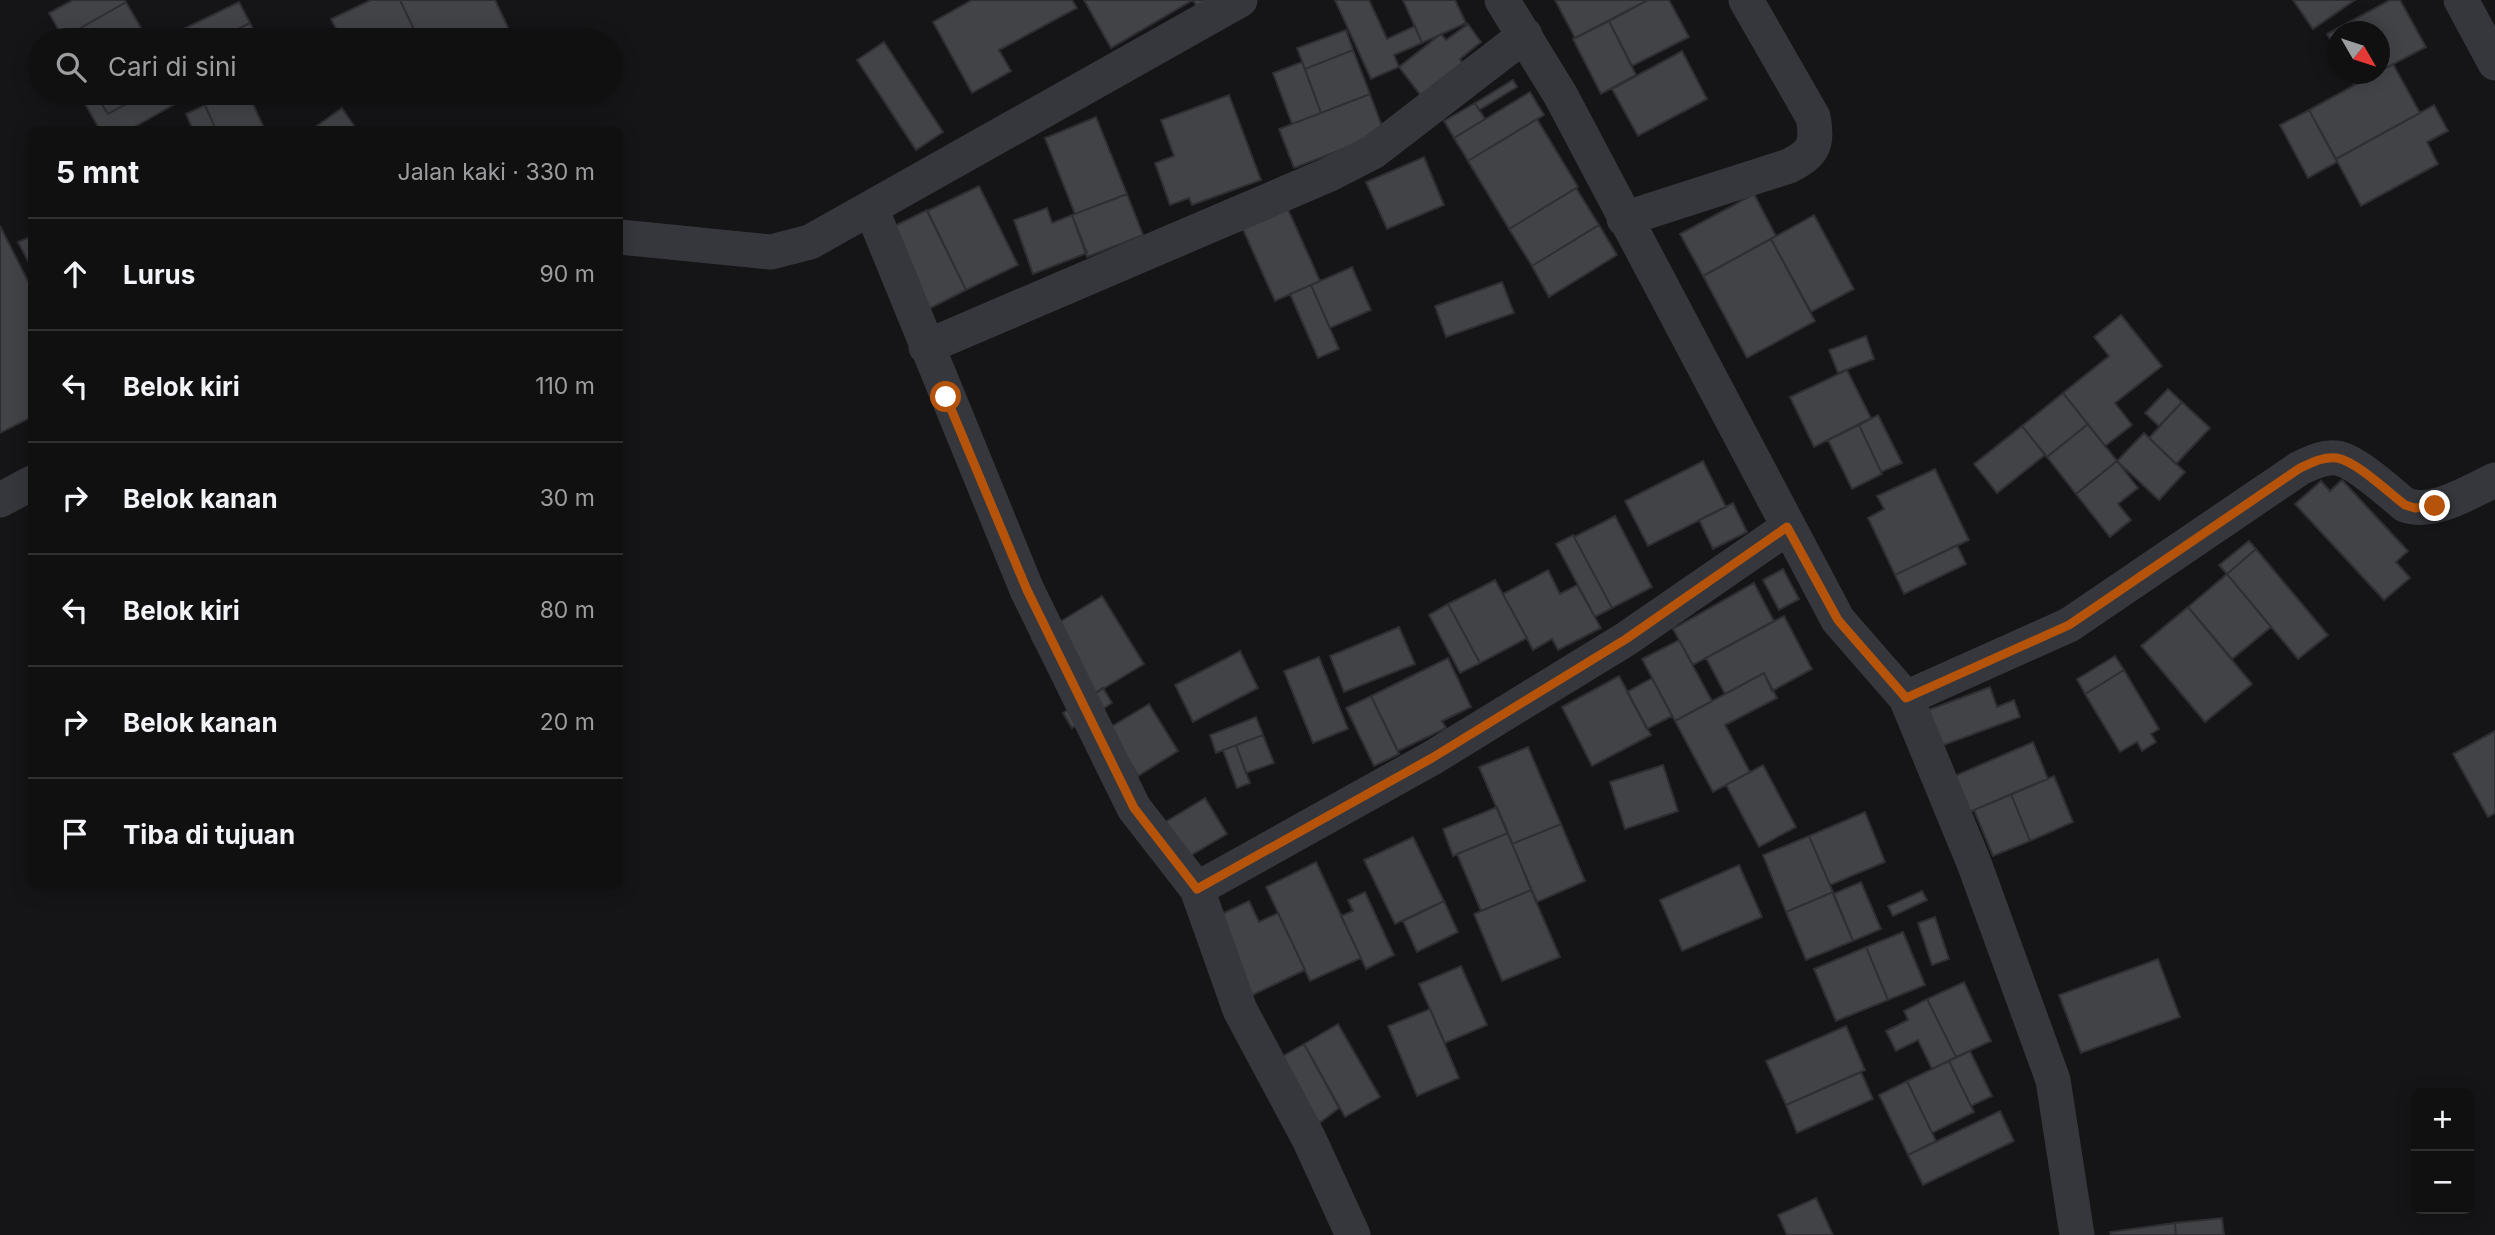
<!DOCTYPE html>
<html lang="id">
<meta charset="utf-8">
<style>
body{margin:0;font-family:Inter,sans-serif;background:#19191a;color:#f1f3f6}
.controls{position:absolute;right:21px;bottom:21px;display:grid;overflow:hidden;border-radius:10px;box-shadow:0 4px 18px #0003}
.controls button{width:63px;height:63px;display:grid;place-items:center;padding:0;border:0;border-bottom:2px solid #303031;background:#101011;color:#f1f3f6;font:35px sans-serif}
.compass{position:absolute;left:2327px;top:21px;width:63px;height:63px;border-radius:50%;background:#101011;box-shadow:0 4px 18px #0003;rotate:129deg}
.stop{position:absolute;width:21px;height:21px;margin:-16px;border:5px solid #b45309;border-radius:50%;background:#fff}
.stop.end{background:#b45309;border-color:#fff;box-shadow:0 2px 7px #0008}
.list{margin:0;padding:0;list-style:none}
h2{display:flex;justify-content:space-between;align-items:center;height:91px;margin:0;padding:0 28px;font-size:30px}
h2 small{font-size:23px;font-weight:400;color:#9c9d9f}
.list li{display:grid;grid-template-columns:46px 1fr auto;gap:21px;align-items:center;box-sizing:border-box;height:112px;padding:0 28px;border-top:2px solid #303031}
.list b{display:block;font-size:26px;white-space:nowrap}
.list em{font-size:23px;font-style:normal;color:#9c9d9f}
.icon{flex:none;width:38px;height:38px;fill:none;stroke:currentColor;stroke-width:2;stroke-linecap:round;stroke-linejoin:round}
.map{position:relative;flex:none;width:2495px;height:1235px;overflow:hidden}
.search{position:absolute;background:#101011;box-shadow:0 4px 18px #0003;left:28px;top:28px;width:595px;height:77px;display:flex;align-items:center;gap:18px;box-sizing:border-box;padding:0 24px;border-radius:38px;color:#9c9d9f;font-size:26px}
.panel{position:absolute;background:#101011;box-shadow:0 4px 18px #0003;left:28px;top:126px;width:595px;height:763px;border-radius:10px}
.map>svg:first-child{display:block}
.building{fill:#414347;stroke:#2f2f33;stroke-width:2}
.lines{fill:none;stroke-linecap:round;stroke-linejoin:round}
.street{stroke:#36373c;stroke-width:35}
.route{stroke:#b45309;stroke-width:9}
</style>
<div class="map">
<svg width="2495" height="1235" viewBox="0 0 2495 1235">
<rect width="100%" height="100%" fill="#151517"/>
<path class="building" d="M73,0h52l1,2 -63,36 -14,-25z
M371,0h29l19,40h-77l-11,-21z
M400,0h95l19,40h-95z
M972,0h100l5,8 -78,42 12,21 -39,22 -39,-71z
M1084,0h125l-12,7 -4,-7 -82,48z
M1335,0h34l18,39 28,-13 7,17 -28,12 5,12 -28,12z
M1403,0h52l11,23 -44,20z
M1555,0h93l-73,38z
M1648,0h21l20,37 -57,29 -23,-45z
M2293,0h62l-42,29z
M2390,0h10l26,47 -46,24v-39h-42v21l-11,-19z
M126,2l22,38h-88l3,-2z
M239,2l11,21 -35,17h-37l-3,-7z
M1609,21l27,54 -35,19 -28,-55z
M250,23l9,17h-44z
M1468,24l13,18 -21,17 4,6 -42,32 -23,-30 42,-33 5,6z
M1346,30l7,20 -48,19 -8,-21z
M884,42l59,90 -27,18 -59,-90z
M1353,50l17,44 -49,19 -16,-44z
M1682,51l25,48 -69,37 -26,-47z
M1302,62l19,51 -29,11 -19,-51z
M2393,64l27,49 -84,46 -27,-49z
M2348,74h28l-22,11z
M1513,80l4,7 -38,23 -4,-7z
M1530,92l14,23 -76,46 -14,-23z
M95,93h51l-38,21z
M146,93h31l5,7 -53,30h-29l-15,-26 12,-7 11,17z
M233,93h15l17,37h-49l-11,-25z
M1370,94l13,35 -24,14 -65,25 -15,-39z
M1229,95l32,85 -69,25 -3,-7 -19,7 -15,-42 19,-7 -13,-36z
M1475,103l10,16 -31,19 -10,-17z
M205,105l11,25h-23l-7,-16z
M2434,105l14,26 -21,11 11,22 -77,42 -25,-47z
M342,108l15,22h-46z
M2309,110l28,52 -29,16 -28,-53z
M1096,117l31,77 -52,20 -30,-76z
M1537,119l41,68 -69,42 -41,-68z
M1424,157l20,48 -57,24 -21,-47z
M979,186l39,79 -52,25 -39,-79z
M1576,188l23,37 -67,41 -23,-37z
M1127,194l16,41 -56,22 -15,-42z
M1754,194l22,42 -73,40 -23,-42z
M1286,205l34,76 -45,20 -34,-76z
M1047,208l5,15 20,-8 15,38 -54,21 -19,-54z
M927,210l39,80 -45,23 -39,-81z
M1814,215l40,74 -43,23 -40,-73z
M1599,225l18,30 -68,42 -17,-31z
M0,226l32,63v128l-32,16z
M32,236v33l-14,-27z
M1771,239l44,82 -68,37 -44,-82z
M1352,267l19,43 -41,18 -19,-43z
M1502,282l12,31 -68,24 -11,-31z
M1311,285l28,64 -21,9 -28,-64z
M2121,315l41,51 -47,37 17,22 -27,21 -42,-53 46,-37 -15,-19z
M1866,336l8,23 -36,14 -9,-23z
M1847,370l24,48 -57,29 -24,-50z
M2168,389l14,13 -23,24 -14,-13z
M2063,393l25,31 -41,33 -25,-31z
M2182,402l28,26 -34,36 -27,-26z
M1878,415l24,48 -21,9 -22,-47z
M2088,424l29,37 -41,33 -29,-37z
M1859,425l23,49 -30,15 -24,-49z
M2022,426l23,29 -48,38 -23,-29z
M2144,433l41,39 -26,28 -42,-39z
M1703,461l23,46 -78,39 -23,-45z
M2117,461l21,27 -20,16 13,16 -21,17 -34,-43z
M1935,469l34,71 -74,35 -27,-57 16,-9 -7,-13z
M2342,480l66,71 -12,11 14,16 -26,22 -89,-96 26,-23 9,10z
M1733,503l14,29 -34,17 -14,-29z
M1615,516l37,71 -40,21 -38,-71z
M1573,535l39,73 -17,9 -39,-73z
M2249,541l7,8 -29,25 -8,-9z
M1957,545l9,19 -62,30 -9,-19z
M2256,549l72,86 -30,24 -71,-85z
M1783,569l16,30 -20,11 -16,-30z
M1548,570l12,24 17,-9 24,43 -43,22 -6,-11 -19,11 -30,-56z
M2227,574l44,53 -39,32 -44,-52z
M1495,580l32,58 -47,25 -32,-59z
M1754,583l20,38 -81,44 -20,-36z
M1102,596l42,68 -71,43 -41,-68z
M1448,604l32,59 -20,10 -31,-58z
M2188,607l64,77 -47,38 -64,-76z
M1784,616l28,53 -40,22 -8,-18 -39,21 -19,-36z
M1399,627l16,37 -71,28 -14,-36z
M1679,640l33,61 -37,20 -33,-62z
M1240,651l18,37 -65,34 -18,-37z
M2115,656l9,14 -39,24 -8,-15z
M1319,657l29,72 -35,14 -29,-72z
M1448,658l23,49 -29,14 4,7 -48,23 -27,-55z
M2124,670l35,59 -8,5 5,8 -14,9 -5,-9 -17,10 -35,-58z
M1764,673l13,25 -52,27 25,47 -37,20 -38,-71z
M1619,676l32,59 -59,31 -30,-59z
M1652,678l20,38 -25,13 -20,-37z
M1990,687l7,20 17,-7 6,17 -90,33 -13,-36z
M1103,688l9,15 -40,25 -9,-15z
M1371,696l28,58 -25,12 -28,-58z
M1149,704l29,47 -40,25 -29,-48z
M1256,717l7,18 -47,18 -6,-18z
M2495,731v82l-7,4 -35,-63z
M1263,735l11,28 -28,10 -10,-28z
M2033,742l15,37 -83,35 -15,-36z
M1236,745l14,38 -13,5 -14,-38z
M1528,747l33,77 -49,20 -33,-77z
M1663,765l15,46 -53,18 -15,-47z
M1763,765l33,62 -37,20 -33,-62z
M2054,776l19,46 -43,19 -19,-47z
M2011,794l19,47 -37,15 -19,-46z
M1205,798l22,36 -64,38 -21,-36z
M1497,807l11,26 -55,23 -10,-27z
M1865,812l20,50 -55,23 -21,-49z
M1561,824l24,57 -48,21 -25,-58z
M1508,833l23,57 -50,21 -24,-57z
M1809,836l24,56 -47,20 -23,-57z
M1413,837l31,64 -49,23 -31,-64z
M1316,862l45,96 -51,23 -44,-94z
M1739,865l23,52 -80,34 -22,-51z
M1861,882l20,47 -28,12 -20,-47z
M1531,890l29,67 -58,24 -28,-67z
M1922,891l5,9 -34,16 -5,-10z
M1365,892l29,63 -28,14 -25,-53 12,-5 -5,-11z
M1833,892l20,49 -47,19 -20,-48z
M1249,901l10,21 19,-9 27,57 -63,30 -27,-83z
M1444,901l14,31 -41,20 -14,-31z
M1935,917l14,42 -17,6 -14,-42z
M1903,932l22,53 -37,15 -22,-53z
M1866,947l22,53 -52,21 -22,-52z
M2158,959l22,58 -99,36 -22,-58z
M1461,966l26,59 -42,18 -26,-59z
M1964,982l27,59 -35,16 -29,-58z
M1927,999l29,58 -24,12 -14,-29 -22,11 -10,-20 22,-11 -4,-9z
M1430,1009l29,69 -42,18 -29,-70z
M1338,1024l42,73 -35,20 -41,-73z
M1846,1026l19,44 -79,35 -20,-44z
M1304,1044l35,64 -26,20 -39,-67z
M1970,1051l22,45 -21,10 -22,-45z
M1949,1061l25,51 -42,21 -25,-52z
M1861,1072l12,27 -76,34 -11,-28z
M1907,1081l29,60 -28,14 -29,-60z
M2000,1111l14,30 -91,44 -15,-30z
M1816,1198l17,37h-46l-9,-20z
M2222,1218l2,17h-48l-1,-12z
M2175,1223l1,12h-65l-1,-3z"/>
<g class="lines">
<path class="street" d="M1502,0l59,96 277,524 68,78 68,165 79,217 24,155
M2461,0l34,63
M871,208l156,382 107,218 63,81 43,121 69,129 44,96
M1624,219l165,-53c25,-13 29,-21 24,-49l-67,-117
M620,237l151,15 39,-10 430,-242
M926,347l402,-172 45,-23 152,-117
M0,500l32,-17
M1906,698l163,-73 231,-157c11,-5 24,-12 37,-10 19,3 52,34 68,47 29,10 64,-13 90,-25
M1197,889l235,-131 194,-119 161,-111"/>
</g>
<g class="lines">
<path class="route" d="M946,397l81,193 107,218 63,81 235,-131 194,-119 161,-112 51,93 68,78 163,-73 231,-157c11,-5 24,-12 37,-10 19,3 52,35 68,47l10,3 20,-2"/>
</g>
</svg>
<div class="controls">
<button>+</button>
<button>−</button>
</div>
<svg class="compass" viewBox="-18 -18 36 36"><path d="M0-13l5 13h-10z" fill="#e53935"/><path d="M0 13l5-13h-10z" fill="#9c9d9f"/></svg>
<div class="stop" style="left:946px;top:397px"></div>
<div class="stop end" style="left:2435px;top:506px"></div>
<div class="search"><svg class="icon" aria-label="search" viewBox="0 0 24 24"><circle cx="10" cy="10" r="6"/><path d="M15 15l6 6"/></svg>Cari di sini</div>
<section class="panel">
<h2>5 mnt<small>Jalan kaki · 330 m</small></h2>
<ul class="list">
<li><svg class="icon" aria-label="ahead" viewBox="0 0 24 24"><path d="M12 20V5M6 11l6-6 6 6"/></svg><div><b>Lurus</b></div><em>90 m</em></li>
<li><svg class="icon" aria-label="left" viewBox="0 0 24 24"><path d="M17 20v-9H6M10 6l-5 5 5 5"/></svg><div><b>Belok kiri</b></div><em>110 m</em></li>
<li><svg class="icon" aria-label="right" viewBox="0 0 24 24"><path d="M7 20v-9h11M14 6l5 5-5 5"/></svg><div><b>Belok kanan</b></div><em>30 m</em></li>
<li><svg class="icon" aria-label="left" viewBox="0 0 24 24"><path d="M17 20v-9H6M10 6l-5 5 5 5"/></svg><div><b>Belok kiri</b></div><em>80 m</em></li>
<li><svg class="icon" aria-label="right" viewBox="0 0 24 24"><path d="M7 20v-9h11M14 6l5 5-5 5"/></svg><div><b>Belok kanan</b></div><em>20 m</em></li>
<li><svg class="icon" aria-label="arrive" viewBox="0 0 24 24"><path d="M6 21V4h12l-3 4 3 4H6"/></svg><div><b>Tiba di tujuan</b></div></li>
</ul>
</section>
</div>
